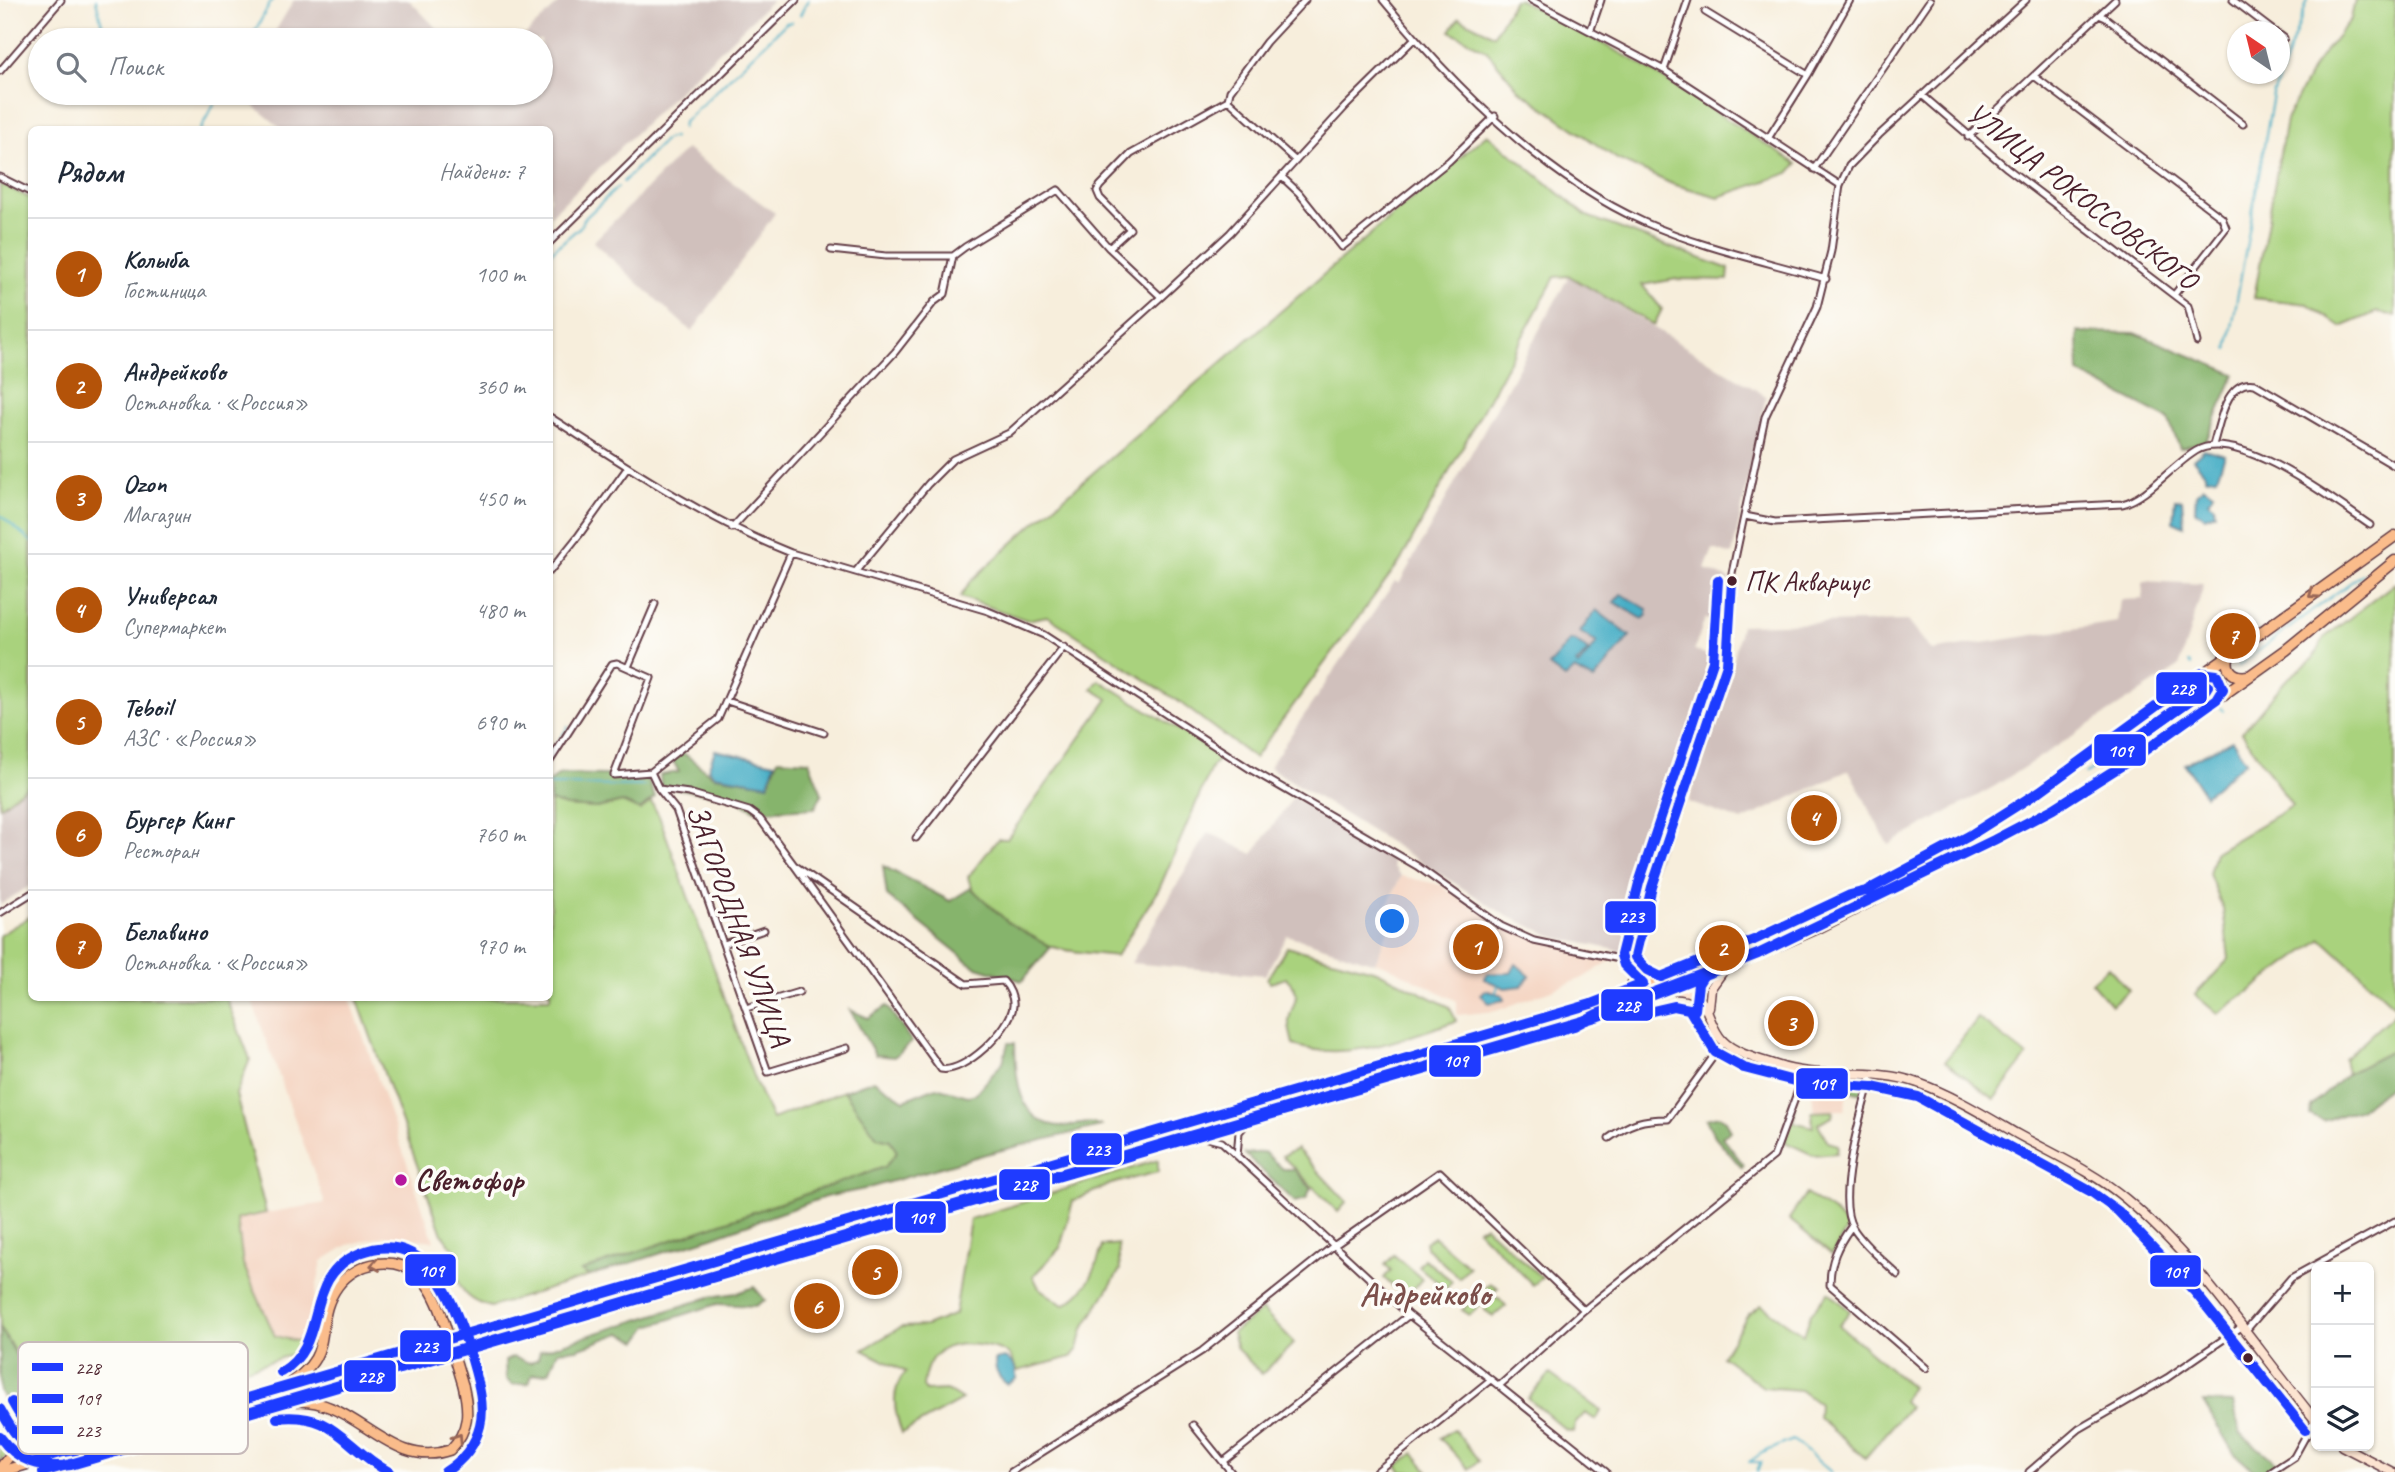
<!DOCTYPE html>
<html lang="ru">
<meta charset="utf-8">
<style>
body{margin:0;font-family:Caveat,sans-serif;background:#f2f2f3;color:#1f2937}
.controls{position:absolute;right:21px;bottom:21px;display:grid;overflow:hidden;border-radius:10px;box-shadow:0 2px 5px #0004}
.controls button{width:63px;height:63px;display:grid;place-items:center;padding:0;border:0;border-bottom:2px solid #e0e1e3;background:#fff;color:#1f2937;font:35px sans-serif}
.compass{position:absolute;left:2227px;top:21px;width:63px;height:63px;border-radius:50%;background:#fff;box-shadow:0 2px 5px #0004;rotate:325deg}
.you{position:absolute;left:1393px;top:922px;width:24px;height:24px;margin:-18px;border:5px solid #fff;border-radius:50%;background:#1a73e8;box-shadow:0 0 0 10px #1a73e833}
.badge{display:grid;place-items:center;width:46px;height:46px;border-radius:50%;background:#b45309;color:#fff;font-size:23px;font-weight:700}
.pin{position:absolute;translate:-50% -50%;border:4px solid #fff;box-shadow:0 2px 7px #0006}
.list{margin:0;padding:0;list-style:none}
h2{display:flex;justify-content:space-between;align-items:center;height:91px;margin:0;padding:0 28px;font-size:30px}
h2 small{font-size:23px;font-weight:400;color:#747a83}
.list li{display:grid;grid-template-columns:46px 1fr auto;gap:21px;align-items:center;box-sizing:border-box;height:112px;padding:0 28px;border-top:2px solid #e0e1e3}
.list b{display:block;font-size:26px;white-space:nowrap}
.list p{margin:0;font-size:23px;white-space:nowrap;color:#747a83}
.list em{font-size:23px;font-style:normal;color:#747a83}
.icon{flex:none;width:38px;height:38px;fill:none;stroke:currentColor;stroke-width:2;stroke-linecap:round;stroke-linejoin:round}
.map{position:relative;flex:none;width:2395px;height:1472px;overflow:hidden}
.search{position:absolute;background:#fff;box-shadow:0 2px 5px #0004;left:28px;top:28px;width:525px;height:77px;display:flex;align-items:center;gap:18px;box-sizing:border-box;padding:0 24px;border-radius:38px;color:#747a83;font-size:26px}
.panel{position:absolute;background:#fff;box-shadow:0 2px 5px #0004;left:28px;top:126px;width:525px;height:875px;border-radius:10px}
.map>svg:first-child{display:block}
.built{fill:#f4d3c0}
.industrial{fill:#d0c0bc}
.green{fill:#a9d27d;stroke:#7a7854;stroke-width:2}
.forest{fill:#86b46c;stroke:#686a4c;stroke-width:2}
.water{fill:#46aec6;stroke:#486678;stroke-width:2}
.lines{fill:none;stroke-linecap:round;stroke-linejoin:round}
.stream{stroke:#46aec6;stroke-width:2}
.street-casing{stroke:#643e46;stroke-width:9}
.secondary-casing{stroke:#643e46;stroke-width:11}
.primary-casing{stroke:#643e46;stroke-width:12}
.highway-casing{stroke:#643e46;stroke-width:13}
.street{stroke:#fff;stroke-width:5}
.secondary{stroke:#fde4d1;stroke-width:8}
.primary{stroke:#fabc8b;stroke-width:9}
.highway{stroke:#fabc8b;stroke-width:10}
.primary-bridge-casing{stroke:#643e46;stroke-width:12;stroke-linecap:butt}
.primary-bridge{stroke:#fabc8b;stroke-width:9}
.bus-1-casing{stroke:#fdfcf7;stroke-width:16}
.bus-2-casing{stroke:#fdfcf7;stroke-width:16}
.bus-3-casing{stroke:#fdfcf7;stroke-width:16}
.bus-1{stroke:#1f3bff;stroke-width:10}
.bus-2{stroke:#1f3bff;stroke-width:10}
.bus-3{stroke:#1f3bff;stroke-width:10}
.oneway{stroke:#996656}
.bus-dot{fill:#4a1f2b;stroke:#fdfcf7;stroke-width:2.5}
.poi-dot{fill:#b5179e;stroke:#fdfcf7;stroke-width:2.5}
.labels{text-anchor:middle;dominant-baseline:central;stroke-width:7;stroke-linejoin:round;paint-order:stroke}
.bus-label{font-size:28px;fill:#4a1f2b;stroke:#fdfcf7;text-anchor:start}
.street-label{font-size:30px;fill:#4a1f2b;stroke:#fdfcf7}
.poi-label{font-size:30px;font-weight:bold;fill:#4a1f2b;stroke:#fdfcf7;text-anchor:start}
.quarter-label{font-size:33px;font-weight:bold;fill:#7c4f4a;stroke:#fdfcf7}
.key{fill:#fdfcf7;stroke:#c7baba;stroke-width:2}
.key-label{font-size:19px;fill:#4a1f2b}
.line-badge{stroke:#fdfcf7;stroke-width:2.5}
.badge-label{font-size:19px;text-anchor:middle;font-weight:bold;fill:#fff}
</style>
<div class="map">
<svg width="2395" height="1472" viewBox="0 0 2395 1472">
<rect width="100%" height="100%" fill="#fdfcf7"/>
<filter id="ink" filterUnits="userSpaceOnUse"><feTurbulence type="fractalNoise" baseFrequency=".0143" numOctaves="2"/><feDisplacementMap in="SourceGraphic" scale="14" xChannelSelector="R" yChannelSelector="G"/><feConvolveMatrix kernelMatrix="1 2 1 2 8 2 1 2 1" color-interpolation-filters="sRGB"/></filter>
<filter id="wash" filterUnits="userSpaceOnUse"><feTurbulence type="fractalNoise" baseFrequency=".00686" numOctaves="4" result="noise"/><feDisplacementMap in="SourceGraphic" scale="28" xChannelSelector="R" yChannelSelector="G"/><feGaussianBlur stdDeviation="1.57" result="paint"/><feColorMatrix in="noise" values="0 0 0 0 0 0 0 0 0 0 0 0 0 0 0 0 0 1.4 0 .05"/><feComposite in="paint" operator="in"/></filter>
<g filter="url(#wash)">
<rect width="100%" height="100%" fill="#f7eedc"/>
<path class="built" d="M1401,876l40,9 60,41 32,12 83,19 -33,21 -87,33 -39,4v-14l-73,-37 -9,-1 15,-37 -8,-8z
M251,998h99l84,243 -49,-5 -37,9 -26,16 -17,82 -30,-7 -32,-72 -7,-46 89,-15z
M1810,1074l38,2 -3,34 -31,1z"/>
<path class="industrial" d="M294,0h115l39,40h-178z
M562,0h210l-222,216v-86l-268,-1 -29,-24 14,-12h274v-53h-21z
M686,149l89,64 -83,119 -99,-90z
M1569,276l197,120 -34,159 -19,-6 -8,20 24,10 -4,44 -20,-4 -11,31 31,11 -57,162 -37,130 -73,-15 -51,-22 -238,-149 126,-186 4,3z
M2143,581l61,3 -25,83 -184,119 -107,59 -39,-75 -107,51 -54,-19 42,-125 11,-52 167,-4 24,30 185,-29 3,-22 23,-1z
M31,783v102l-31,20v-98z
M1293,797l99,62 1,8 8,9 -19,41 8,9 -15,37 -88,-28 -22,40 -134,-12 77,-131 45,22z"/>
<path class="green" d="M1514,0h6l114,60 163,104 -8,9 -70,24 -47,-13 -55,-25 -98,-69 -33,-40 -36,-19 9,-13 35,17z
M2355,0h40v316l-18,-4 -36,15 -33,-23 -54,-6 32,-178 29,-56 36,-45z
M1487,134l100,82 142,53 -1,11 -51,-1 -35,6 20,24 -8,16 -85,-49 -14,1 -154,283 -147,198 -76,-57 -131,-85 -20,4 -67,-23 12,-17 58,-53z
M0,184l32,15 -1,584 -31,24z
M2395,583v423l-73,-67 -104,75 -23,-19 34,-36 -6,-50 -14,-35 6,-22 77,-46 -50,-74 44,-52 26,-20 12,-22z
M1099,680l123,77 -10,9 -52,121 -44,69c-21,-3 -46,-3 -66,-10 -24,-8 -77,-44 -82,-69l30,-38h9l101,-140 -16,-10z
M550,801l16,5 31,2 26,-6 17,8 11,-8 8,14 95,263 18,40 72,-28 33,45 13,4 8,13 -13,14 -303,105 8,4 -99,31c-31,-8 -37,-27 -35,-55l-14,-18 -85,-236h193z
M31,916l1,82h194l24,61 -14,35 30,119 -29,6 6,45 32,72 30,7 -12,11 -213,68 12,-10 -17,-7 -18,2 -16,-9 -41,-71v-392z
M1287,947l90,24 73,36 6,14c-53,17 -107,42 -163,24 -1,-7 -5,-18 -4,-24 2,-19 17,-25 -3,-43l-16,5 -3,-4z
M2108,967l21,23 -18,15 -20,-23z
M2395,1013v36l-48,25 -3,-15z
M1978,1018l49,38 -33,43 -49,-38z
M1795,1107l-1,15 19,5 -1,-15 21,-1 -1,6 -14,7 10,18 10,3 -1,8 -24,2 -28,-13z
M1297,1149l50,53 -9,10 -56,-56z
M1158,1160v12l-47,12 -38,17 -13,47 -27,28 6,12 24,17c23,-11 33,-34 39,-59l16,-2 2,26 -37,59 -5,20 -7,8 -54,14c-2,-4 -4,-11 -7,-15 -6,-7 -17,-8 -25,-10 -35,-6 -59,3 -62,41l3,4 20,-1 16,10 -60,33c-8,-20 -12,-44 4,-61l-43,-22 38,-23 25,-1 29,-12 15,-95z
M1806,1194l30,20 12,13 -16,28 -43,-36z
M1485,1226l57,52 -9,7 -56,-56z
M1434,1237l35,30 -10,11 -33,-31 -1,-5z
M1394,1255l28,24 -17,19 -21,-20 7,-8 -6,-5z
M1424,1259l28,22 -6,8 -28,-23z
M1490,1283l8,5 -28,27 -8,-5z
M1829,1292l21,19 -11,14 72,62 -8,14 6,6 -44,51 -47,-41 1,-13 -19,-14 -37,-3 -41,-31 26,-41 13,-10 43,30 7,-22z
M1494,1298h5l7,8 -13,11 -8,-7v-6z
M1262,1310l32,33 -32,31 -25,-25 -5,-16z
M1550,1374l51,37 -5,9 -11,-7 -10,11 -1,8 -8,-2 -38,-32z
M0,1422l8,17v14l-8,9z
M1454,1429l25,32 -10,8 -29,-31z
M1414,1453l15,19h-27l-5,-6z"/>
<path class="forest" d="M2078,332l57,1 100,41 -29,67 -26,7 -12,-29 -89,-46z
M682,752l31,24 56,8 9,-25 31,2 13,33 -7,14 -58,3 -23,-13 -73,-12 -1,-11 19,-3 -6,-11z
M560,774l86,2 9,21 -15,13 -18,-8 -25,6 -31,-2 -16,-5v-19z
M883,866l67,35 21,-13 38,35 42,24 -29,34 -48,-15 -87,-70z
M887,1006l25,36 -18,15 -19,-2 -25,-45 18,8z
M1008,1043h7c1,35 2,83 49,83 14,0 25,-6 37,0l-115,28 -121,35 -40,8 -113,40 -122,39 -9,-5 304,-104 12,-15 -7,-12 -13,-3 -33,-46 30,-11 30,20 32,-13 32,9 8,-2 27,-32z
M2395,1049l-2,35 -33,25 -37,12 -13,-6 1,-8 36,-33z
M1848 1084a9 9 0 1 1 18 0a9 9 0 1 1-18 0Z
M1719,1116l7,4 5,11 -9,6 22,28 -2,3 -29,-34 -7,-15z
M1264,1152l19,17h11l17,19 -5,11 -11,3 -50,-48z
M754,1287l11,13 -10,6 -38,-2 -68,22 -11,15 -17,-8 -44,16 -19,2 -9,21 -17,3 -3,8 -17,2 -6,-6 -1,-18 8,-4 17,6 8,-4 2,-8 170,-54 27,-4z
M0,1327l41,71 16,9 18,-2 17,8 -12,9 -53,13 -27,-43z
M2203,1402l30,1 7,30 48,39h-33l-21,-19z"/>
<path class="water" d="M2204,449l21,6 -8,22 -12,1v-5l-12,-14z
M2204,487l10,6 -6,8 6,4 1,8 -10,4 -10,-6 1,-17z
M2175,499l7,1 2,26 -11,-5z
M1621,594l26,15v6l-4,4 -29,-17z
M1596,610l34,26 -36,44 -20,-10 -9,8 -16,-12 21,-26 6,1 12,10 -12,13 2,2 19,-23 -17,-11z
M2232,740l14,21 -41,34 -20,-31z
M715,750l60,13 -7,21 -54,-9 -6,-6z
M1516,964l14,12 -9,10 -16,2 -21,-9 4,-6h23z
M1485,990l18,5 1,5 -15,3 -8,-8z
M1004,1358c10,4 13,10 12,21l-9,5c-9,-6 -12,-13 -12,-24z"/>
<g class="lines">
<path class="stream" d="M96,0l9,37 4,3
M788,1l1,-1
M800,15l8,-15
M250,40l22,-40
M682,128l1,-5 103,-100 6,-1
M200,130l14,-26
M623,182l43,-43 8,-2
M550,253l31,-27 2,-6 35,-33
M2228,350l45,-255 35,-95
M0,515l32,27
M2189,663l2,2
M2238,666l124,-92
M2221,708l2,3
M550,754l18,-27
M2085,774l129,-91
M550,785l95,1
M1496,992l2,-6
M1757,1472l4,-10h-12l13,-9 31,-13 38,32"/>
</g>
</g>
<g filter="url(#ink)">
<g class="lines">
<defs>
<path id="street" d="M1383,0c69,84 160,177 261,222 58,26 121,39 182,57
M1531,0l133,70 176,115
M2233,0l42,32
M1705,12l103,63
M2099,15l7,3 137,106
M1591,29l10,-29
M2280,35l4,3
M1664,70l24,-70
M0,71l61,-71
M2034,76l188,142 4,10 -52,67
M1922,95l85,73 181,138 9,36
M1228,100l68,61
M1769,137l39,-62 42,-75
M1968,137l147,-137
M1814,169l116,-169
M0,177l32,16
M1282,177l17,16 43,54 107,-86 46,-45
M550,242l246,-242
M1109,248l21,-19 -30,-31 -3,-7 3,-5 31,-32 97,-54 2,-9 36,-49 39,-42
M831,250l55,6h67
M550,417c77,50 155,102 241,136l197,58 56,24 206,134 167,97 84,60 33,15 90,19 11,-3
M2213,445c7,-22 13,-67 42,-61l140,82
M1745,516l30,6 347,-18c24,-5 52,-40 74,-53 41,-25 140,51 174,74
M732,528l163,-176 39,-50 11,-8 8,-38 12,-9 93,-57 51,58 52,49 69,-64 115,-126 70,-69
M791,553l-73,166 -67,53 8,17 17,21 92,262 79,-24
M550,571l29,-36 49,-68
M856,571l72,-87 25,-25 56,-26 152,-136
M628,667l27,-63
M727,701l97,32
M550,761l62,-97 5,-1 34,15 -37,97 37,-3
M659,789l30,4 60,18 11,8 34,46 172,119 37,-3c6,6 11,17 10,25 -2,23 -49,68 -72,63l-147,-204
M916,838l148,-191
M0,913l32,-20
M724,944l40,-14
M1661,977l-14,-7 -12,-13 17,-70 75,-223 5,-91 33,-156 52,-110 14,-56 9,-66 9,-19 30,-31 147,-135
M1629,988l9,-27
M746,1008l53,-16
M1872,1074c-9,33 -38,125 -19,154 11,18 31,33 45,47
M1199,1136l23,6 187,173 90,71 85,-76 190,-154 31,-85
M1609,1138c21,-15 33,-19 59,-19l56,-77
M1237,1156l2,-24 10,-11
M1851,1227c-14,19 -21,35 -21,58l96,83
M1499,1386l107,86
M1193,1425l38,47
M1223,1462l186,-147
M1011,1472l191,-121 130,-104 108,-75 144,138
M1376,1472l113,-91
M2029,1472l50,-43 88,-51 73,-50 7,1 44,-51 104,-57
M2271,1472l23,-15 21,-38"/>
<path id="secondary" d="M1671,990c42,-2 32,31 52,51 11,12 38,19 53,24 45,16 96,1 142,18 34,12 68,33 99,51 36,20 77,38 109,65 74,62 129,148 190,222
M1709,1008l2,-20 13,-18
M2342,1446l50,26"/>
<path id="primary" d="M283,1386c58,-30 27,-62 55,-100 19,-25 59,-32 82,-9 11,10 17,24 22,38
M291,1402c62,-9 97,70 159,48 20,-20 19,-40 13,-65
M0,1409c13,25 24,46 55,44
M0,1468l12,-15 -2,-22"/>
<path id="highway" d="M2231,652c-9,14 1,27 17,24
M2202,673c16,-4 26,9 17,23
M0,1472l1570,-459 185,-69 97,-45 117,-63 71,-45 355,-255
M43,1472l1553,-455 136,-51 88,-39 233,-118 87,-55 146,-104 109,-89"/>
</defs>
<use href="#street" class="street-casing"/>
<use href="#secondary" class="secondary-casing"/>
<use href="#primary" class="primary-casing"/>
<use href="#highway" class="highway-casing"/>
<use href="#street" class="street"/>
<use href="#secondary" class="secondary"/>
<use href="#primary" class="primary"/>
<use href="#highway" class="highway"/>
<defs>
<path id="primary-bridge" d="M442,1315l21,70"/>
</defs>
<use href="#primary-bridge" class="primary-bridge-casing"/>
<use href="#primary-bridge" class="primary-bridge"/>
<defs>
<path id="bus-1" d="M0,1409c20,36 33,51 76,41
M43,1472l1553,-455 162,-63 236,-114 59,-31 87,-55 77,-55 6,-10 -6,-14 -15,-2 -162,118 -71,45 -103,55 -16,4 -96,45 -93,37 -14,-7 -12,-13 17,-70 75,-223 5,-83"/>
<path id="bus-2" d="M2208,686l-2,3 -86,61z
M1648,1012l26,-6 15,3 26,43 29,16 54,14 74,5 46,10 172,94 28,20 76,80 111,139
M281,1372c50,-29 19,-94 79,-119 68,-27 95,50 110,100 6,22 16,50 10,73 -5,20 -18,35 -35,46
M277,1418c59,-7 67,30 112,54
M0,1437c18,25 41,32 71,28l1503,-439 23,-12 108,-41 -7,11 -3,26"/>
<path id="bus-3" d="M2206,688v1l-86,61z
M12,1402c17,30 24,43 61,34
M39,1459l1552,-455 52,-20 -19,-19 -3,-10 18,-72 74,-222 5,-81"/>
</defs>
<use href="#bus-1" class="bus-1-casing"/>
<use href="#bus-2" class="bus-2-casing"/>
<use href="#bus-3" class="bus-3-casing"/>
<use href="#bus-1" class="bus-1"/>
<use href="#bus-2" class="bus-2"/>
<use href="#bus-3" class="bus-3"/>
</g>
<defs><path id="oneway-chevron" d="M-2-3.5L2.5 0L-2 3.5" fill="none" stroke-width="1.6" stroke-linecap="round" stroke-linejoin="round" transform="scale(1.75)"/></defs>
<g class="oneway">
<use href="#oneway-chevron" transform="translate(2313 594) rotate(145)"/>
<use href="#oneway-chevron" transform="translate(375 1265) rotate(170)"/>
<use href="#oneway-chevron" transform="translate(458 1438) rotate(-57)"/>
</g>
</g>
<g class="bus-dot">
<circle cx="1732" cy="581" r="6"/>
<circle cx="2248" cy="1358" r="6"/>
</g>
<circle class="poi-dot" cx="401" cy="1180" r="7"/>
<g class="labels">
<g class="bus-label">
<text x="1745" y="581">ПК Аквариус</text>
</g>
<g class="street-label">
<text transform="translate(2082 196) rotate(38)">УЛИЦА РОКОССОВСКОГО</text>
<text transform="translate(739 925) rotate(70)">ЗАГОРОДНАЯ УЛИЦА</text>
</g>
<g class="poi-label">
<text x="415" y="1180">Светофор</text>
</g>
<g class="quarter-label">
<text x="1425" y="1294">Андрейково</text>
</g>
</g>
<rect x="18" y="1342" width="230" height="112" rx="10" class="key"/>
<rect x="32" y="1363" width="31" height="8" fill="#1f3bff"/>
<rect x="32" y="1394" width="31" height="9" fill="#1f3bff"/>
<rect x="32" y="1426" width="31" height="8" fill="#1f3bff"/>
<g class="key-label">
<text x="75" y="1374">228</text>
<text x="75" y="1405">109</text>
<text x="75" y="1437">223</text>
</g>
<g class="line-badge">
<rect x="2155" y="671" width="53" height="34" rx="7" fill="#1f3bff"/>
<rect x="2093" y="733" width="54" height="34" rx="7" fill="#1f3bff"/>
<rect x="1604" y="900" width="53" height="34" rx="7" fill="#1f3bff"/>
<rect x="1600" y="988" width="54" height="34" rx="7" fill="#1f3bff"/>
<rect x="1428" y="1044" width="54" height="34" rx="7" fill="#1f3bff"/>
<rect x="1795" y="1067" width="54" height="33" rx="7" fill="#1f3bff"/>
<rect x="1070" y="1132" width="53" height="34" rx="7" fill="#1f3bff"/>
<rect x="998" y="1168" width="53" height="33" rx="7" fill="#1f3bff"/>
<rect x="894" y="1200" width="53" height="34" rx="7" fill="#1f3bff"/>
<rect x="404" y="1253" width="53" height="34" rx="7" fill="#1f3bff"/>
<rect x="2149" y="1254" width="53" height="34" rx="7" fill="#1f3bff"/>
<rect x="399" y="1329" width="53" height="34" rx="7" fill="#1f3bff"/>
<rect x="343" y="1359" width="54" height="34" rx="7" fill="#1f3bff"/>
</g>
<g class="badge-label">
<text x="2182" y="695">228</text>
<text x="2120" y="757">109</text>
<text x="1631" y="923">223</text>
<text x="1627" y="1012">228</text>
<text x="1455" y="1067">109</text>
<text x="1822" y="1090">109</text>
<text x="1097" y="1156">223</text>
<text x="1024" y="1191">228</text>
<text x="921" y="1224">109</text>
<text x="431" y="1277">109</text>
<text x="2175" y="1278">109</text>
<text x="425" y="1353">223</text>
<text x="370" y="1383">228</text>
</g>
</svg>
<div class="controls">
<button>+</button>
<button>−</button>
<button><svg class="icon" aria-label="layers" viewBox="0 0 24 24"><path d="M12 4l9 5-9 5-9-5zM3 14l9 5 9-5"/></svg></button>
</div>
<svg class="compass" viewBox="-18 -18 36 36"><path d="M0-13l5 13h-10z" fill="#e53935"/><path d="M0 13l5-13h-10z" fill="#747a83"/></svg>
<div class="you"></div>
<div class="pin badge" style="left:1476px;top:947px">1</div>
<div class="pin badge" style="left:1722px;top:948px">2</div>
<div class="pin badge" style="left:1791px;top:1023px">3</div>
<div class="pin badge" style="left:1814px;top:818px">4</div>
<div class="pin badge" style="left:875px;top:1272px">5</div>
<div class="pin badge" style="left:817px;top:1306px">6</div>
<div class="pin badge" style="left:2233px;top:636px">7</div>
<div class="search"><svg class="icon" aria-label="search" viewBox="0 0 24 24"><circle cx="10" cy="10" r="6"/><path d="M15 15l6 6"/></svg>Поиск</div>
<section class="panel">
<h2>Рядом<small>Найдено: 7</small></h2>
<ul class="list">
<li><span class="badge">1</span><div><b>Колыба</b><p>Гостиница</p></div><em>100 m</em></li>
<li><span class="badge">2</span><div><b>Андрейково</b><p>Остановка · «Россия»</p></div><em>360 m</em></li>
<li><span class="badge">3</span><div><b>Ozon</b><p>Магазин</p></div><em>450 m</em></li>
<li><span class="badge">4</span><div><b>Универсал</b><p>Супермаркет</p></div><em>480 m</em></li>
<li><span class="badge">5</span><div><b>Teboil</b><p>АЗС · «Россия»</p></div><em>690 m</em></li>
<li><span class="badge">6</span><div><b>Бургер Кинг</b><p>Ресторан</p></div><em>760 m</em></li>
<li><span class="badge">7</span><div><b>Белавино</b><p>Остановка · «Россия»</p></div><em>970 m</em></li>
</ul>
</section>
</div>
